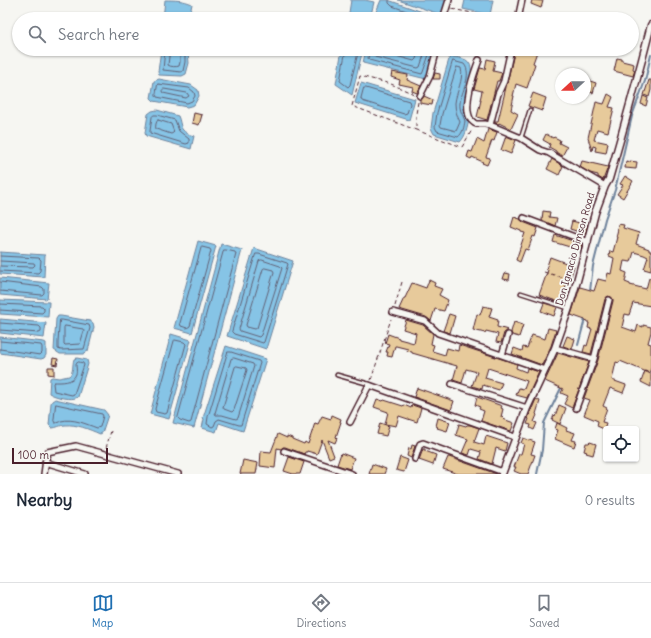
<!DOCTYPE html>
<style>
body{margin:0;font-family:Delius,sans-serif;background:#f2f2f3;color:#1f2937}
.controls{position:absolute;right:12px;bottom:12px;display:grid;overflow:hidden;border-radius:4px;box-shadow:0 1px 3px #0004}
.controls button{width:36px;height:36px;display:grid;place-items:center;padding:0;border:0;border-bottom:1px solid #e0e1e3;background:#fff;color:#1f2937;font:20px sans-serif}
.compass{position:absolute;left:555px;top:68px;width:36px;height:36px;border-radius:50%;background:#fff;box-shadow:0 1px 3px #0004;rotate:249deg}
.scale{position:absolute;left:12px;bottom:10px;width:96px;box-sizing:border-box;padding-left:4px;border:2px solid #4a1f2b;border-top:0;font-size:11px;line-height:14px;white-space:nowrap;color:#4a1f2b;-webkit-text-stroke:3px #f6f6f2;paint-order:stroke}
.list{margin:0;padding:0;list-style:none}
h2{display:flex;justify-content:space-between;align-items:center;height:52px;margin:0;padding:0 16px;font-size:17px}
h2 small{font-size:13px;font-weight:400;color:#747a83}
.icon{flex:none;width:22px;height:22px;fill:none;stroke:currentColor;stroke-width:2;stroke-linecap:round;stroke-linejoin:round}
.map{position:relative;flex:none;width:651px;height:474px;overflow:hidden}
.search{position:absolute;background:#fff;box-shadow:0 1px 3px #0004;left:12px;right:12px;top:12px;height:44px;display:flex;align-items:center;gap:10px;box-sizing:border-box;padding:0 14px;border-radius:22px;color:#747a83;font-size:15px}
.sheet{height:108px;background:#fff}
nav{display:flex;justify-content:space-around;align-items:center;box-sizing:border-box;height:56px;border-top:1px solid #e0e1e3;background:#fff;font-size:11px;color:#747a83}
nav a{display:grid;justify-items:center;gap:2px}
nav .on{color:#1f6fb2}
.map>svg:first-child{display:block}
.water{fill:#86c4e6;stroke:#6e829b}
.lines{fill:none;stroke-linecap:round;stroke-linejoin:round}
.shore{stroke:#626176;stroke-width:1}
.stream{stroke:#6e829b;stroke-width:2}
.building{fill:#e7ca9b;stroke:#4a1f2b}
.service-casing{stroke:#4a1f2b;stroke-width:5.5}
.minor-casing{stroke:#4a1f2b;stroke-width:8}
.tertiary-casing{stroke:#4a1f2b;stroke-width:9}
.path{stroke:#4a1f2b;stroke-width:1;stroke-dasharray:4 3;stroke-linecap:butt}
.service{stroke:#f6f6f2;stroke-width:2.5}
.minor{stroke:#f6f6f2;stroke-width:5}
.tertiary{stroke:#f6f6f2;stroke-width:6}
.labels{text-anchor:middle;dominant-baseline:central;stroke-width:3.5;stroke-linejoin:round;paint-order:stroke}
.street-label{font-size:10px;fill:#4a1f2b;stroke:#f6f6f2}
</style>
<div class="map">
<svg width="651" height="474" viewBox="0 0 651 474">
<rect width="100%" height="100%" fill="#f6f6f2"/>
<filter id="ink" filterUnits="userSpaceOnUse"><feTurbulence type="fractalNoise" baseFrequency=".025" numOctaves="2"/><feDisplacementMap in="SourceGraphic" scale="8" xChannelSelector="R" yChannelSelector="G"/><feConvolveMatrix kernelMatrix="1 2 1 2 8 2 1 2 1" color-interpolation-filters="sRGB"/></filter>
<g filter="url(#ink)">
<path class="water" d="M165,0c9,0 19,0 27,4l-3,15h-26z
M351,0h14l9,2 -4,17h-22z
M381,0h7l52,18v1h-67z
M398,0h48l-4,15z
M465,0h28l-3,15 -27,-6z
M161,49h21l6,2 1,12 -3,11 -4,2 -23,-1 -1,-3z
M342,49h21l-11,46 -16,-11z
M366,49h61l7,3 -8,27 -63,-16z
M450,56c5,1 12,2 16,4 12,7 0,32 -2,42 -1,7 2,13 5,18 -2,8 -3,16 -9,22l-26,-8 -3,-6 2,-15z
M159,79l32,6 7,5 1,6 -5,9 -7,2 -33,-6 -3,-3 3,-17z
M361,83l54,16 -6,21 -54,-17z
M157,110l21,6c2,4 2,9 4,13 3,4 8,6 12,7l-3,13 -45,-13 -1,-3 3,-19 4,-3z
M198,241l18,5 -24,87 -18,-5z
M221,244l21,6 -48,178 -21,-5z
M254,248l39,13 -27,88 -39,-13z
M0,252l45,3 -1,22 -44,-3z
M0,278l49,5 -2,16 -47,-4z
M0,300l49,2 -1,15 -48,-3z
M58,316h3l29,5 3,2 1,4 -6,24 -5,3h-23l-6,-4 2,-31z
M0,319l46,4 -2,15 -44,-5z
M171,334l20,6 -22,79 -19,-5z
M0,337l44,5 2,1v12l-2,3 -3,1 -41,-6z
M226,346l40,13 -23,72 -24,-8 -3,9 -14,-4 2,-9 -1,-1z
M77,358l10,2 1,4 -10,33c-7,4 -23,0 -29,-4l1,-15 2,-1 7,1 10,-2c5,-4 3,-11 5,-17z
M55,399l49,11 4,5 -6,18 -2,1c-12,-5 -23,-10 -35,-9 -5,0 -8,3 -13,3l-3,-3 2,-22 1,-2z"/>
<g class="lines">
<path class="shore" d="M389,0v3l3,3 38,13
M165,49l-2,21 18,2 2,-1 2,-9v-8l-2,-5
M170,49l-2,16c2,2 9,2 11,1l1,-4v-6l-2,-7
M346,49l-6,32 8,6 2,-2 9,-36
M370,49l-2,9 1,2 53,14 1,-2 8,-23
M375,49l-1,6 1,2 43,11 2,-1 6,-18
M381,49l1,3 32,9 2,-2 3,-10
M453,61l11,3c9,11 -3,28 -4,39 -1,7 3,12 5,18 -1,6 -2,12 -7,16l-21,-6 -2,-4 2,-14z
M457,67l4,1c3,12 -5,24 -6,35 0,7 2,13 5,19l-3,7 -1,2 -15,-4 -1,-2 2,-11 14,-45z
M158,84l31,4 5,4 1,4 -3,5 -5,2 -30,-6 -1,-2z
M364,88h2l43,13 1,3 -3,9 -3,1 -42,-13 -1,-2z
M164,89l23,4 2,3 -3,2 -23,-5 -1,-2z
M154,115h3l18,5 4,11 10,8v4l-3,1 -36,-11v-2l2,-14z
M158,120l13,4 3,8 -1,1 -2,1 -15,-5c-1,-2 0,-8 2,-9z
M202,247l8,2 1,2 -21,75 -3,2 -6,-2 -1,-3 21,-75z
M224,250h2l9,2 1,2 -45,168 -2,1 -9,-3 -2,-2z
M256,254h3l28,9 1,1 -24,78 -1,1 -29,-9 -2,-2z
M0,256l39,2 2,2 -1,11 -2,2 -38,-2
M262,260l18,6 2,2 -21,67 -2,2 -19,-6 -1,-2 20,-68z
M0,261l34,2 1,2 -2,2 -33,-1
M265,268l8,2 1,2 -17,56 -2,1 -8,-2 -1,-2 17,-56z
M0,282l42,5 2,2v4l-2,2 -42,-4
M0,304l42,2 2,2v3l-2,2 -42,-3
M60,320h2l27,5 1,3 -6,21 -23,1 -3,-1v-7z
M0,323l39,3 2,2v4l-2,1 -39,-3
M65,326l18,3 1,2 -4,13 -15,1 -1,-1v-16z
M175,340l9,2 2,2 -19,69 -2,1 -9,-2 -1,-3 19,-68z
M0,341l41,4 1,2v6l-2,2 -40,-6
M228,352h3l28,9 1,2 -19,62h-2l-20,-6 -3,2 -2,5 -2,1 -5,-3 1,-7z
M234,358l19,6 1,2 -16,52 -2,1 -14,-4h-6l-1,-2 16,-54z
M79,362l4,1 1,2 -10,29 -2,1 -18,-4 -1,-8 1,-1c7,0 19,1 22,-8 1,-3 0,-7 0,-10z
M237,366l9,2 1,2 -13,40 -2,2 -8,-3 -1,-2 12,-40z
M56,404l46,10 1,2 -3,11 -3,1c-11,-4 -24,-10 -36,-7 -2,1 -4,2 -6,2l-1,-2z"/>
<path class="stream" d="M590,291l3,-25 12,-47 10,-29 17,-74 13,-35 6,-26
M578,345l7,-26
M537,474l5,-24 2,-27 18,-37"/>
</g>
<path class="building" d="M532,0l11,1 -2,7 -10,-4z
M515,49h23l-5,14 2,1 -8,24 -11,-4 -3,12h1l-3,14 7,4 -7,15 -12,-6v1l-4,-1v-2h3z
M617,58l5,1v2l12,3 -1,5 2,1 -2,6 -19,-5z
M487,59l8,2 -2,10 9,2 -3,8h-2l-10,39 -10,-3 4,-17h-1l2,-9 -8,-2 6,-21 5,1z
M392,72l16,3 -1,5 14,6 -4,7 -5,-2 1,-4 -14,-3 1,-4 -9,-3z
M435,73l5,1v5h-7z
M587,80l9,3 -3,10 -8,-3z
M649,80h2v10l-2,7 -5,-2z
M533,93l13,5 -4,13 -14,-5z
M608,94l5,3 -4,10 5,1 -6,24 -11,-3 -3,11 14,3 -2,10 -11,-2 1,-4 -3,-1 -1,5 -4,-13 8,-36 8,2z
M424,96l9,4 -1,5 -12,-2v-3l2,-1z
M643,96l5,2 -2,8 -5,-2z
M194,113l8,2 -3,10 -7,-2z
M488,129l9,3 -3,9 -2,-1 -6,17 4,1 -3,7 -5,-2 1,-1 -11,-5 -1,2 -4,-2 2,-6 3,1 5,-13 7,4z
M546,134l7,4 1,-1 6,3 -1,3 8,4 -5,9 -6,-4v-1l-7,-4 1,-3 -7,-4z
M506,136l10,4 -5,14 -10,-4z
M552,159l11,7 -4,9 -12,-6z
M582,161l26,6 -5,13 -5,-3v-2l-8,-2 -10,-6z
M626,161l4,1v-1l7,1 -1,7 -11,-1z
M625,176l8,5 -10,17 -6,-4 6,-9 -3,-1z
M543,211l7,1 -1,5 8,1 -2,8 -13,-6z
M514,217l6,2 3,3 15,6 -3,9 -2,-1 -5,14 -3,-1 -5,13 -4,-2 9,-27 -4,-1v-1l-10,-4z
M572,221l15,4 -2,9 -15,-5z
M618,224l6,1 -1,3 16,5 -3,11 13,5v2h2v20l-7,-2 4,-12 -4,-2 -10,-3 -3,10 -7,-1 -2,10 5,2 -2,9 5,2v1l16,4 3,-11h2v28l-18,-3 -4,12 -4,-1 -3,13 14,5 2,-7 5,2v-2l8,2v5l-3,11 3,1v24l-2,5 -29,-12 -1,2 -3,-1 -4,18 14,5 -3,8 -13,-5 -7,18 4,2 -5,14 4,1 -2,6 -7,-3 1,-5 -14,-6 6,-15 -6,-2 14,-38 15,-59v-2l-2,-2 -3,-1 -3,3 -14,55 -8,-2 2,-7 2,1 5,-17 -4,-1 1,-5h-1v-2l-17,-6 9,-28 14,4 4,-12 8,2 2,-8 3,1 3,-16 -5,-2 1,-5 3,1 4,-15h-1l2,-8h-1z
M555,235l27,9 -2,6 -27,-8z
M550,257l24,9 -3,10h-2l-8,24h-1l-1,2 -20,-7 9,-25 -2,-1z
M505,273l5,1 -1,6 -6,-1z
M429,280l6,3 -1,3 8,3 -3,6 9,5 -4,11 -9,-2 -4,12 -5,-4 -27,-8 5,-11h1l7,-15 14,5z
M544,303l13,4 -3,9 -13,-5z
M483,306l9,2 -3,9 9,3 -1,7 11,3 -4,3 -3,10 -5,-1 2,-8 -12,-3 -1,2 -12,-3 4,-16 3,1z
M449,314l6,2 -5,17 -7,-2z
M406,320l17,5 10,9 -2,10 3,1 -2,6 13,4 2,-7 11,3 1,-6 58,19 -1,4 10,4 1,-4 12,4 -12,26 -11,-3 3,-7 5,1 3,-8 -39,-13 -3,10 17,5 -3,7 -16,-5 -1,4 -10,-3 5,-14 -11,-3 -4,14 -9,-3 4,-14 -45,-13v-1l-5,-1 1,-2 -12,-3h-1l-3,11 -5,-1 1,-4h-2l3,-8 -4,-1 3,-9 11,4v1l15,4 2,-10 -13,-4z
M514,322l9,3 -4,12 -7,-2 -1,-3z
M548,328l8,2 -5,16 -9,19 -30,-11 2,-6 8,3 1,-4 4,1 5,-13 13,4z
M567,336l8,3 -3,10 -9,-3z
M558,353l31,9 -17,46 -8,-4 4,-8 -7,-3 2,-4 -18,-8z
M53,358l5,1 -1,6 -5,-1z
M48,367h6v8l-6,-1z
M645,371l6,3v13l-10,-5z
M417,388l37,13 -3,9 -37,-13z
M477,397l25,9 -1,2 2,1 -2,8 3,1 -1,1 11,4 -3,8 -30,-10 3,-10 -5,-2 1,-2 -5,-2z
M377,399l6,2 1,-1 19,6 1,-1 7,3 1,-3 9,3 -4,14 -18,-6 -3,10 -11,-2 3,-12 -14,-5z
M536,399l4,2 -4,13 1,1 -3,7 3,1 -3,7 -4,-2 1,-3 -4,-1 2,-5 -1,-1z
M559,405l7,3 -6,16 -8,-4 2,-5 1,1z
M332,415l9,4 -1,3h1l-5,15 1,1 -2,5 -7,-3 6,16 -5,2 -7,-18 -5,14 -10,-3v1h-2l-1,2 -19,-7h-2l-2,2 -4,-1 -2,20 -15,-2 1,-15 10,1 7,-18 9,4v-2l5,2v1l12,5 1,-2 3,2 7,-21 3,1 4,-8 9,3z
M438,418l12,4 -3,9 -10,-3 1,-1 -2,-1z
M380,423l9,3 -3,10 -9,-2z
M557,423l10,5 -1,2 9,3 -3,7 4,1 -2,6 -19,-8 3,-9 -3,-1z
M459,424l7,2 1,-1h3l9,3 -5,14 10,3 2,-9 21,7 -2,8 -9,-3 -4,16 -13,-5 2,-7 -10,-3 -2,6 -7,-2 6,-14 -12,-4z
M523,438l12,4 -4,12 4,1 -7,19h-7l-7,-3 2,-4h-2l5,-13h2l3,-10 -3,-1z
M590,442l6,2 -3,11 -7,-2 1,-1 -3,-1 2,-8h3z
M412,445l3,1 -4,12 -4,-2 2,-8 2,1z
M423,449h2v2l11,4 -3,10 -14,-5z
M341,453l13,5 -4,11 -13,-4z
M289,457l15,5 -4,12h-7l-9,-3z
M400,457l8,3 -4,12 -8,-2z
M448,457h1l48,17h-39l-15,-5z
M243,460l15,3 -2,11h-16z
M372,464l14,5 -2,5h-15z"/>
<g class="lines">
<defs>
<path id="service" d="M521,138l9,-28
M521,293l47,15
M337,375l32,9"/>
<path id="minor" d="M443,19l6,-19
M518,19l4,-19
M479,60c-5,13 -17,47 -8,60 0,0 4,4 5,4h9l5,1 31,13 19,12 9,3 56,33
M420,96l10,-20 7,-27
M490,125l8,-31 6,-13 7,-32
M524,218l64,24
M393,312l32,9 13,12 107,37
M555,348l39,11
M502,355l6,-20
M452,384l75,24
M576,408l18,-49 15,-59
M350,422l19,-37 146,52
M284,451l68,23
M415,459l5,-15 3,-1 80,29
M45,462l40,12
M44,474l3,-22 29,-6 102,28"/>
<path id="tertiary" d="M502,474l25,-66 23,-49 5,-11 14,-40 8,-27 18,-68 10,-27 4,-7c15,-52 29,-103 42,-154"/>
</defs>
<use href="#service" class="service-casing"/>
<use href="#minor" class="minor-casing"/>
<use href="#tertiary" class="tertiary-casing"/>
<path class="path" d="M452,9l25,5 15,5
M414,94l-23,-10 -31,-8 -8,30 64,24
M418,102l-2,12v16l46,17 10,-17
M544,272l27,8
M395,306l7,-24
M371,380l20,-61
M106,448l5,-17"/>
<use href="#service" class="service"/>
<use href="#minor" class="minor"/>
<use href="#tertiary" class="tertiary"/>
</g>
</g>
<g class="labels">
<g class="street-label">
<text transform="translate(575 249) rotate(-74)">Don Ignacio Dimson Road</text>
</g>
</g>
</svg>
<div class="controls">
<button><svg class="icon" aria-label="locate" viewBox="0 0 24 24"><circle cx="12" cy="12" r="6"/><path d="M12 2v4M12 18v4M2 12h4M18 12h4"/></svg></button>
</div>
<svg class="compass" viewBox="-18 -18 36 36"><path d="M0-13l5 13h-10z" fill="#e53935"/><path d="M0 13l5-13h-10z" fill="#747a83"/></svg>
<div class="scale">100 m</div>
<div class="search"><svg class="icon" aria-label="search" viewBox="0 0 24 24"><circle cx="10" cy="10" r="6"/><path d="M15 15l6 6"/></svg>Search here</div>
</div>
<section class="sheet">
<h2>Nearby<small>0 results</small></h2>
<ul class="list">
</ul>
</section>
<nav>
<a class="on"><svg class="icon" aria-label="map" viewBox="0 0 24 24"><path d="M3 6l6-2 6 2 6-2v14l-6 2-6-2-6 2zM9 4v14M15 6v14"/></svg>Map</a>
<a><svg class="icon" aria-label="directions" viewBox="0 0 24 24"><path d="M12 3l9 9-9 9-9-9zM9 14v-3h6M13 9l2 2-2 2"/></svg>Directions</a>
<a><svg class="icon" aria-label="saved" viewBox="0 0 24 24"><path d="M7 4h10v16l-5-4-5 4z"/></svg>Saved</a>
</nav>
